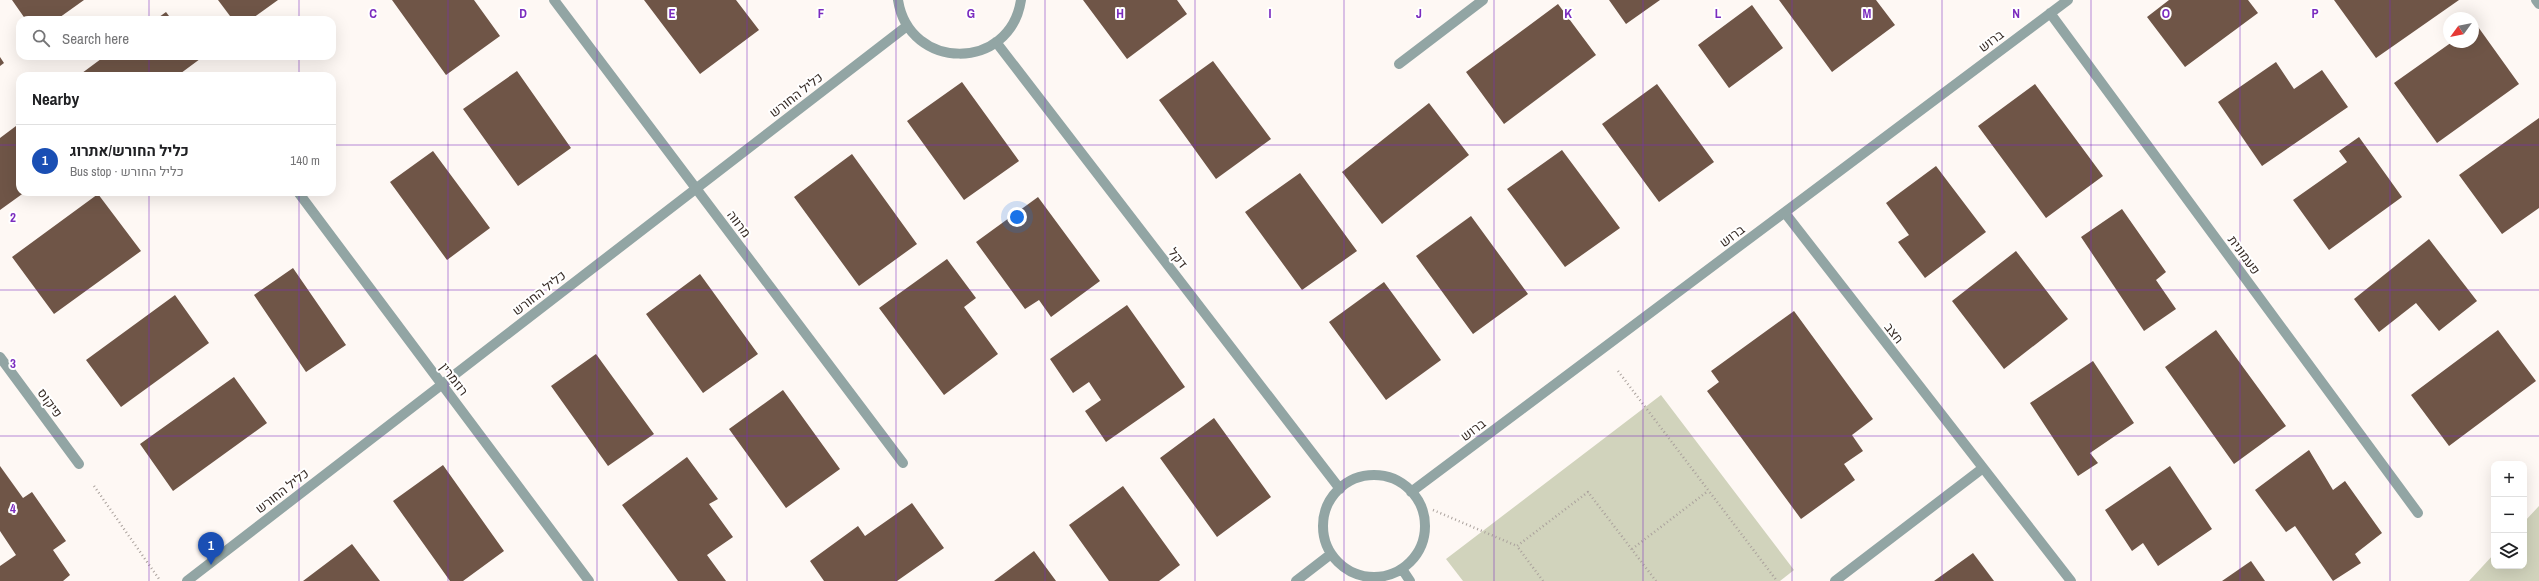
<!DOCTYPE html>
<meta charset="utf-8">
<style>
body{margin:0;font-family:"Archivo Narrow",Heebo,sans-serif;background:#f2f2f2;color:#202124}
.controls{position:absolute;right:12px;bottom:12px;display:grid;overflow:hidden;border-radius:8px;box-shadow:0 4px 16px #0002}
.controls button{width:36px;height:36px;display:grid;place-items:center;padding:0;border:0;border-bottom:1px solid #e0e0e0;background:#fff;color:#202124;font:20px sans-serif}
.compass{position:absolute;left:2443px;top:12px;width:36px;height:36px;border-radius:50%;background:#fff;box-shadow:0 4px 16px #0002;rotate:237deg}
.you{position:absolute;left:1017px;top:217px;width:14px;height:14px;margin:-10px;border:3px solid #fff;border-radius:50%;background:#1a73e8;box-shadow:0 0 0 6px #1a73e833}
.badge{display:grid;place-items:center;width:26px;height:26px;border-radius:50%;background:#7c3aed;color:#fff;font-size:13px;font-weight:700}
.pin{position:absolute;translate:-50% -33px;filter:drop-shadow(0 1px 2px #0008)}
.pin::after{content:'';position:absolute;top:21px;width:14px;height:12px;background:inherit;clip-path:polygon(0 0,100% 0,50% 100%)}
.list{margin:0;padding:0;list-style:none}
h2{display:flex;justify-content:space-between;align-items:center;height:52px;margin:0;padding:0 16px;font-size:17px}
h2 small{font-size:13px;font-weight:400;color:#757577}
.list li{display:grid;grid-template-columns:26px 1fr auto;gap:12px;align-items:center;box-sizing:border-box;height:72px;padding:0 16px;border-top:1px solid #e0e0e0}
.list b{display:block;font-size:15px;white-space:nowrap}
.list p{margin:0;font-size:13px;white-space:nowrap;color:#757577}
.list em{font-size:13px;font-style:normal;color:#757577}
.icon{flex:none;width:22px;height:22px;fill:none;stroke:currentColor;stroke-width:2;stroke-linecap:round;stroke-linejoin:round}
.map{position:relative;flex:none;width:2539px;height:581px;overflow:hidden}
.search{position:absolute;background:#fff;box-shadow:0 4px 16px #0002;left:16px;top:16px;width:320px;height:44px;display:flex;align-items:center;gap:10px;box-sizing:border-box;padding:0 14px;border-radius:12px;color:#757577;font-size:15px}
.panel{position:absolute;background:#fff;box-shadow:0 4px 16px #0002;left:16px;top:72px;width:320px;height:124px;border-radius:12px}
.map>svg:first-child{display:block}
.green{fill:#d1d3bc}
.building{fill:#6f5547}
.lines{fill:none;stroke-linecap:round;stroke-linejoin:round}
.path{stroke:#aaa19c;stroke-width:2.5;stroke-dasharray:1 3;stroke-linecap:butt}
.minor{stroke:#92a5a4;stroke-width:10}
.grid{fill:none;stroke:#7b2cbf;stroke-width:1;stroke-opacity:0.55}
.labels{text-anchor:middle;dominant-baseline:central;stroke-width:4;stroke-linejoin:round;paint-order:stroke}
.street-label{font-size:13px;fill:#372b25;stroke:#fff}
.grid-label{font-size:13px;text-anchor:middle;font-weight:bold;fill:#7b2cbf;stroke:#fff;stroke-width:4;stroke-linejoin:round;paint-order:stroke}
</style>
<div class="map">
<svg width="2539" height="581" viewBox="0 0 2539 581">
<rect width="100%" height="100%" fill="#fef8f4"/>
<path class="green" d="M1661,395l133,175 -14,11h-317l-17,-22z
M2539,506v75h-70l25,-27v12h30v-44z"/>
<path class="building" d="M12,0h72l-28,20h-30z
M218,0h60l-28,20h-17z
M392,0h82l26,36 -54,39z
M644,0h92l23,30 -59,44z
M1083,0h94l10,14 -60,45z
M1609,0h51l-34,24z
M1779,0h97l19,25 -63,47z
M2169,0h79l10,13 -73,54 -38,-50z
M2334,0h125l-83,58z
M1558,4l38,51 -92,69 -38,-52z
M1752,5l31,43 -54,40 -31,-43z
M166,12l6,8h-17z
M2476,24l43,60 -82,59 -43,-60 58,-41h21v-15z
M105,56h93l2,3 -23,17h-99z
M0,57l4,6 -4,3z
M1213,61l58,78 -55,40 -57,-79z
M2276,62l18,27 28,-19 26,37 -86,59 -44,-64z
M517,71l54,77 -53,38 -55,-77z
M962,82l57,79 -55,39 -57,-79z
M1657,84l57,78 -55,40 -57,-78z
M2035,84l68,92 -57,42 -68,-92z
M1429,103l40,52 -87,69 -40,-52z
M2539,118v90l-37,26 -43,-59z
M20,123v69h5l-25,18v-72z
M2359,137l43,60 -73,53 -36,-50 54,-38 -8,-11z
M1562,150l58,78 -55,39 -58,-78z
M433,151l57,77 -43,32 -57,-78z
M852,154l65,90 -58,42 -65,-89z
M1936,166l50,66 -61,46 -27,-36 11,-7 -23,-32z
M1300,173l57,78 -55,39 -57,-78z
M98,194l43,57 -87,63 -42,-57z
M1038,197l62,84 -49,36 -12,-17 -14,9 -49,-67z
M2122,209l44,63 -10,8 20,29 -32,22 -63,-94z
M1471,216l57,78 -55,40 -57,-78z
M2429,239l48,62 -38,30 -23,-28 -37,29 -25,-33z
M2016,251l52,68 -64,50 -52,-68z
M947,259l29,39 -12,9 34,47 -54,41 -65,-87z
M293,268l53,77 -40,27 -52,-77z
M700,274l58,80 -55,39 -57,-79z
M1384,282l57,78 -55,40 -57,-78z
M175,295l34,48 -88,64 -35,-47z
M1127,305l58,82 -79,55 -21,-31 16,-11 -12,-18 -16,11 -23,-34z
M1794,311l79,108 -21,16 11,16 -19,13 11,16 -54,39 -94,-128 12,-9 -8,-11z
M2216,330l70,96 -52,38 -69,-97z
M2498,330l38,51 -87,65 -38,-51z
M596,354l58,80 -46,32 -57,-80z
M2093,361l41,62 -44,30 8,10 -20,13 -48,-73z
M234,377l33,46 -94,68 -33,-47z
M783,390l57,79 -54,39 -57,-79z
M1214,418l57,79 -54,40 -57,-79z
M2309,450l24,40 12,-9 37,52 -27,21 6,9 -28,18 -38,-55 -9,6 -31,-42z
M687,457l31,42 -9,5 24,33 -26,18 19,26h-48l-56,-76z
M443,465l61,86 -41,30h-13l-57,-80z
M0,466l23,32 9,-6 34,49 -13,9 17,25 -7,6h-63v-15l16,-11 -16,-24z
M2170,466l42,63 -54,37 -15,-23 -11,8 -27,-41z
M1123,486l57,79 -21,16h-50l-40,-56z
M912,503l32,45 -47,33h-73l-14,-20 48,-35 7,10z
M352,544l28,37h-77z
M1034,551l22,30h-62z
M1973,553l21,28h-60z
M2251,561l14,20h-43z"/>
<g class="lines">
<path class="path" d="M1618,371l159,210
M94,486l65,93
M1433,510l84,36
M1632,549l76,-58
M1543,581l-26,-35 71,-54 68,89"/>
<path class="minor" d="M554,0l349,463
M898,0c11,71 112,72 123,0
M2536,0l3,4
M2050,13l368,500
M996,42l344,447
M1399,64l84,-64
M298,192l291,389
M1785,213l286,368
M0,357l79,107
M1323 526a51 51 0 1 1 102 0a51 51 0 1 1-102 0Z
M1411,492l657,-492
M1402,569l8,12
M187,581l720,-555
M1296,581l35,-27
M1835,581l148,-113"/>
</g>
<path class="grid" d="M149,0v20M299,0v20M448,0v581M597,0v581M747,0v581M896,0v581M1045,0v581M1195,0v581M1344,0v581M1494,0v581M1643,0v581M1792,0v581M1942,0v581M2091,0v581M2240,0v581M2390,0v581M149,56v20M299,56v20M0,145h20M332,145h2207M149,192v389M299,192v389M0,290h2539M0,436h2539"/>
<g class="labels">
<g class="street-label">
<text transform="translate(1991 41) rotate(-37)">ברוש</text>
<text transform="translate(796 95) rotate(-38)">כליל החורש</text>
<text transform="translate(739 224) rotate(53)">מרווה</text>
<text transform="translate(1732 236) rotate(-37)">ברוש</text>
<text transform="translate(2244 255) rotate(54)">פעמונית</text>
<text transform="translate(1178 258) rotate(52)">דקל</text>
<text transform="translate(539 293) rotate(-38)">כליל החורש</text>
<text transform="translate(1894 333) rotate(52)">חצב</text>
<text transform="translate(454 379) rotate(53)">רוזמרין</text>
<text transform="translate(50 403) rotate(54)">פיקוס</text>
<text transform="translate(1473 430) rotate(-37)">ברוש</text>
<text transform="translate(282 491) rotate(-38)">כליל החורש</text>
</g>
</g>
<g class="grid-label">
<text x="373" y="18">C</text>
<text x="523" y="18">D</text>
<text x="672" y="18">E</text>
<text x="821" y="18">F</text>
<text x="971" y="18">G</text>
<text x="1120" y="18">H</text>
<text x="1270" y="18">I</text>
<text x="1419" y="18">J</text>
<text x="1568" y="18">K</text>
<text x="1718" y="18">L</text>
<text x="1867" y="18">M</text>
<text x="2016" y="18">N</text>
<text x="2166" y="18">O</text>
<text x="2315" y="18">P</text>
<text x="13" y="222">2</text>
<text x="13" y="368">3</text>
<text x="13" y="513">4</text>
</g>
</svg>
<div class="controls">
<button>+</button>
<button>−</button>
<button><svg class="icon" aria-label="layers" viewBox="0 0 24 24"><path d="M12 4l9 5-9 5-9-5zM3 14l9 5 9-5"/></svg></button>
</div>
<svg class="compass" viewBox="-18 -18 36 36"><path d="M0-13l5 13h-10z" fill="#e53935"/><path d="M0 13l5-13h-10z" fill="#757577"/></svg>
<div class="you"></div>
<div class="pin badge" style="left:211px;top:565px;background:#1a4fb4">1</div>
<div class="search"><svg class="icon" aria-label="search" viewBox="0 0 24 24"><circle cx="10" cy="10" r="6"/><path d="M15 15l6 6"/></svg>Search here</div>
<section class="panel">
<h2>Nearby<small></small></h2>
<ul class="list">
<li><span class="badge" style="background:#1a4fb4">1</span><div><b>כליל החורש/אתרוג</b><p>Bus stop · כליל החורש</p></div><em>140 m</em></li>
</ul>
</section>
</div>
